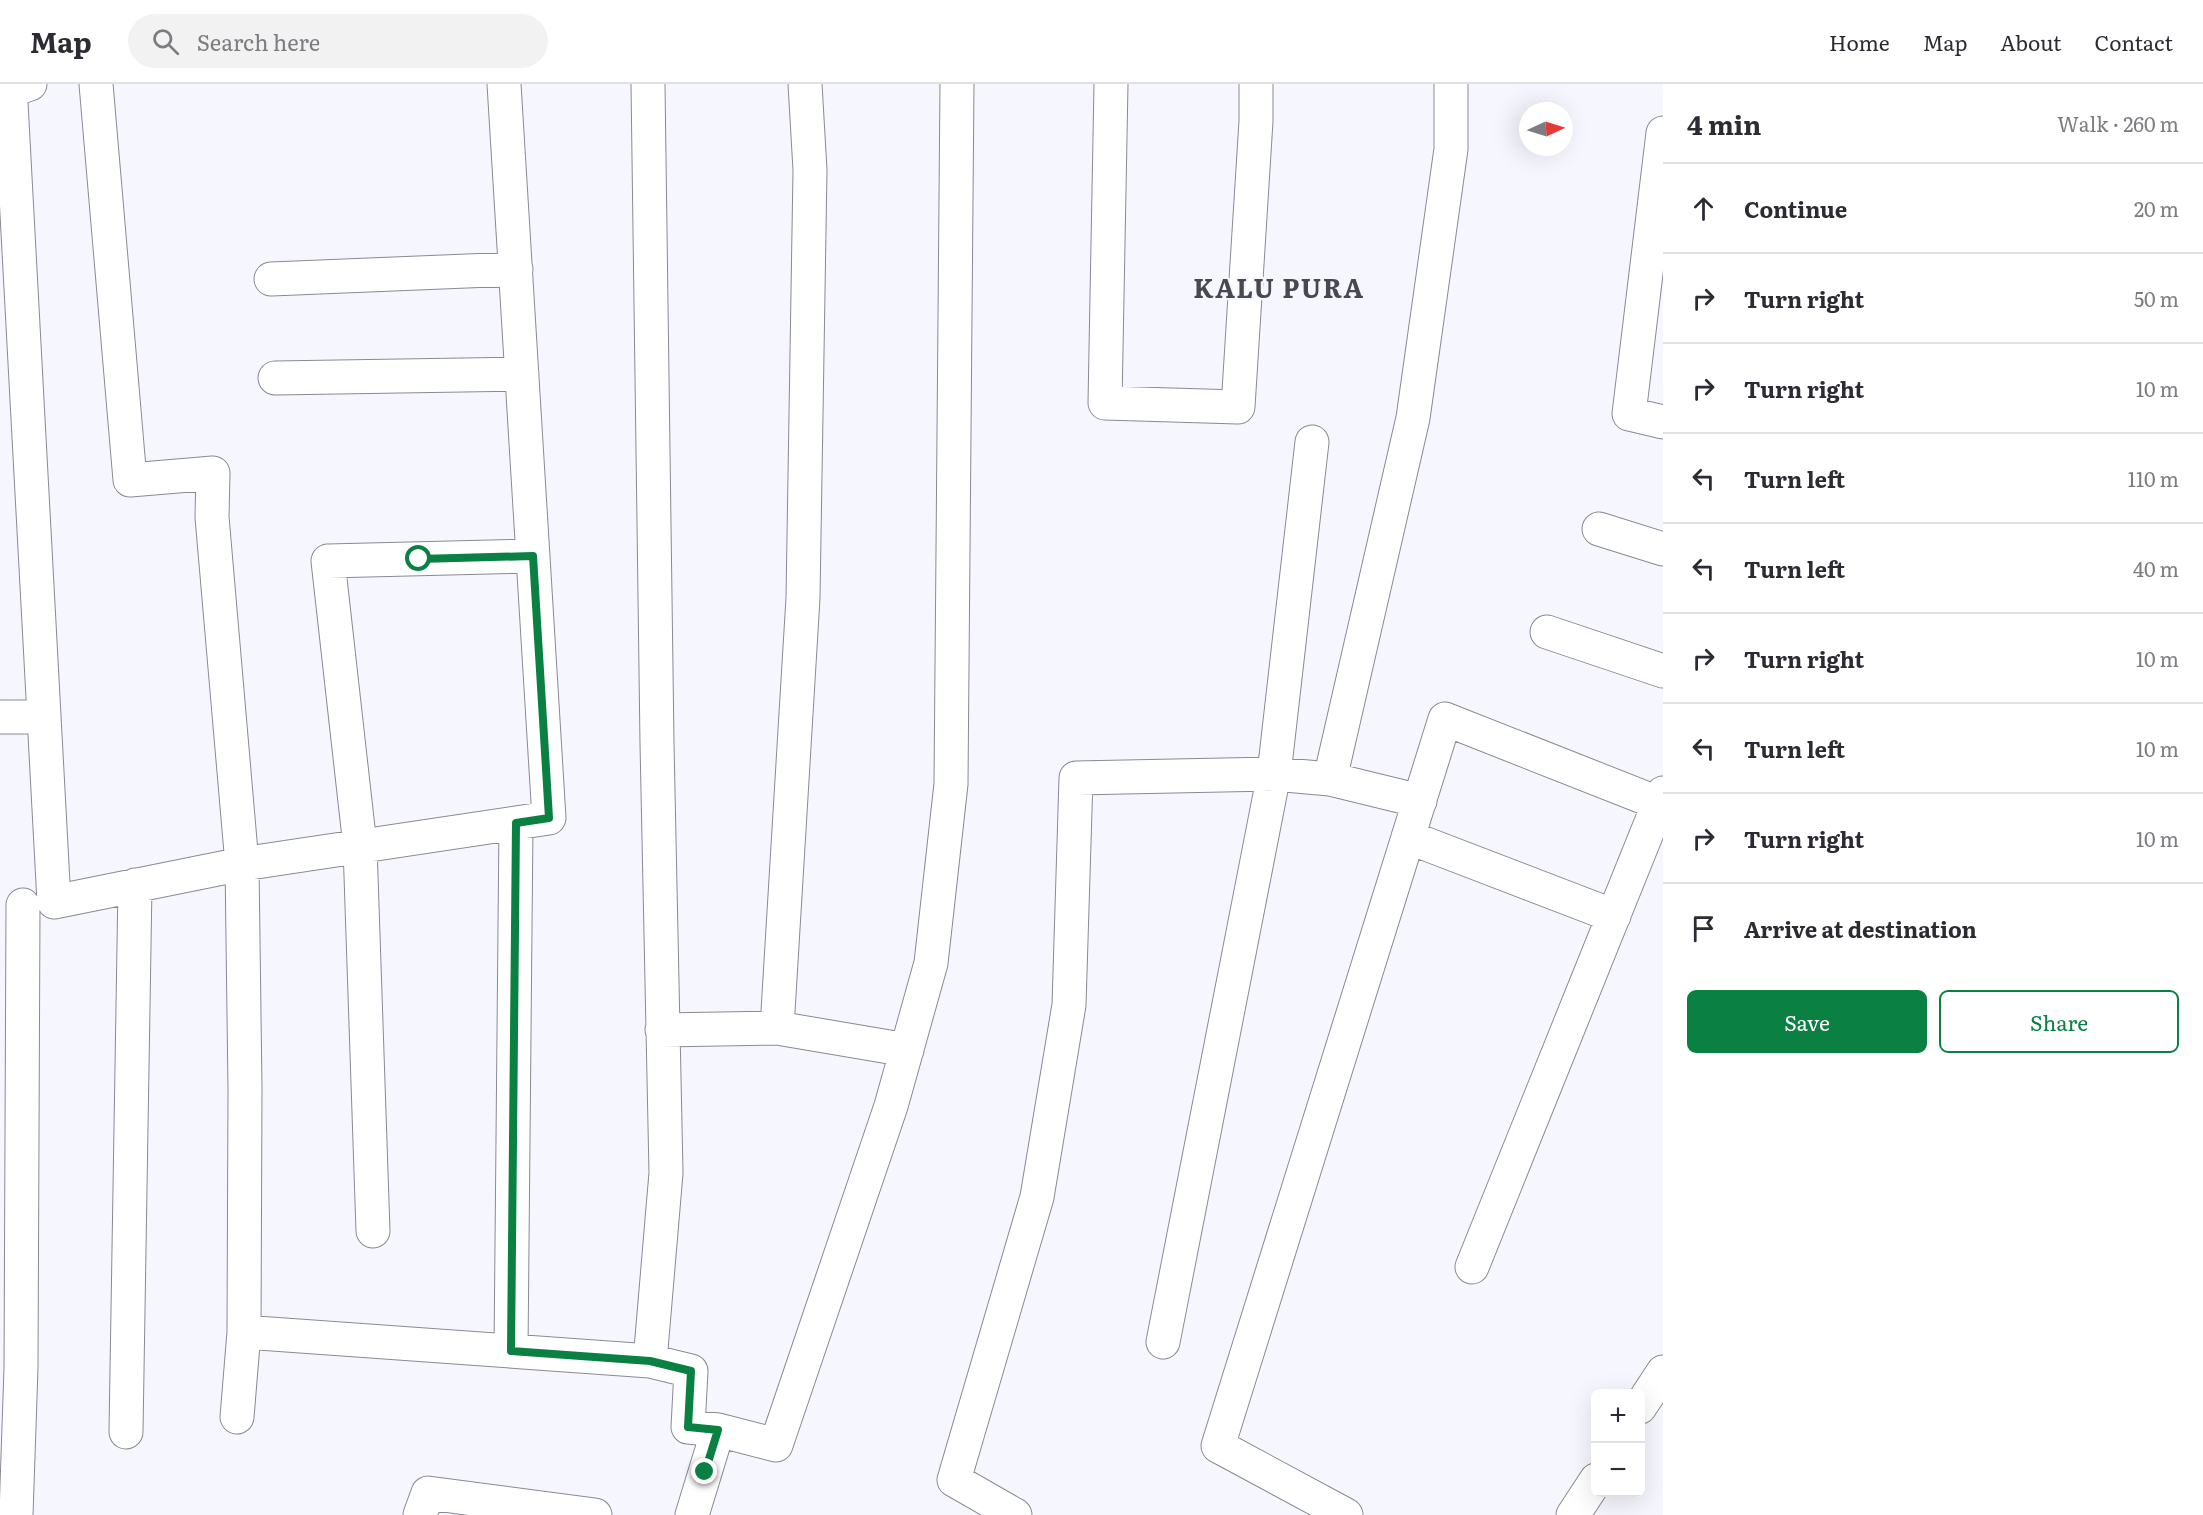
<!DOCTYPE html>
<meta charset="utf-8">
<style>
body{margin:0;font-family:Literata,serif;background:#f2f2f3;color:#2b2b33}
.controls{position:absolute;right:18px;bottom:18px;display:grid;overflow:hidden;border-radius:9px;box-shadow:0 6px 24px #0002}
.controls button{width:54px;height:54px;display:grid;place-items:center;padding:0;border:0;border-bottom:2px solid #e1e1e2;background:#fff;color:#2b2b33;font:30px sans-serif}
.compass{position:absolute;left:1519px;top:18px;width:54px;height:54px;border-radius:50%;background:#fff;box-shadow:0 6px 24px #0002;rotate:86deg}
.stop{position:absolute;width:18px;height:18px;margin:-14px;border:4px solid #0b8043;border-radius:50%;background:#fff}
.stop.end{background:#0b8043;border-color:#fff;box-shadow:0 2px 6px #0008}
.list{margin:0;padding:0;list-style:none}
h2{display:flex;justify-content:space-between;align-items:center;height:78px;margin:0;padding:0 24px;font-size:26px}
h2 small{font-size:20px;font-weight:400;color:#7c7c81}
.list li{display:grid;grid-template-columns:39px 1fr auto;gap:18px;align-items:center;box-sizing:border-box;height:90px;padding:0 24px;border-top:2px solid #e1e1e2}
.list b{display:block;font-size:22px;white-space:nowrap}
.list em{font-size:20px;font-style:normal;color:#7c7c81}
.actions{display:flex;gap:12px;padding:18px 24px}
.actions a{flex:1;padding:14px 0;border:2px solid #0b8043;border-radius:9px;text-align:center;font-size:21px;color:#0b8043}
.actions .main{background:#0b8043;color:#fff}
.icon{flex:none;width:33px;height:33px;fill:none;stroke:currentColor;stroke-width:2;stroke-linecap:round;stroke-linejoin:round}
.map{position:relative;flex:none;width:1663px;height:1431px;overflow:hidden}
header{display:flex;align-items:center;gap:36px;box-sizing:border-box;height:84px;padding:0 30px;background:#fff;border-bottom:2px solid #e1e1e2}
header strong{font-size:28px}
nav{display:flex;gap:33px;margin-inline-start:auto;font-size:21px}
.search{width:420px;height:54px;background:#f2f2f3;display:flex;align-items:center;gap:15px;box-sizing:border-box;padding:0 21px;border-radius:33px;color:#7c7c81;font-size:22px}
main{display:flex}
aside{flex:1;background:#fff}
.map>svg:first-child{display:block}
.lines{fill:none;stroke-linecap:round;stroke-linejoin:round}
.minor-casing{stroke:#898a92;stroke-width:35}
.tertiary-casing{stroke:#898a92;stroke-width:35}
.minor{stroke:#fff;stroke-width:33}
.tertiary{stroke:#fff;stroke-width:33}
.route{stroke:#0b8043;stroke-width:8}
.labels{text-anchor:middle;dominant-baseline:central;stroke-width:4.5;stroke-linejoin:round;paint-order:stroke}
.district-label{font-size:26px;font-weight:bold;letter-spacing:1.5px;fill:#484950;stroke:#f6f6fe}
</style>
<header>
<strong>Map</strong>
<div class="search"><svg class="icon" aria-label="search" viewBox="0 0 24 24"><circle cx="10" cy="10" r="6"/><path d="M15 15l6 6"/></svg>Search here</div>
<nav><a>Home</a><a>Map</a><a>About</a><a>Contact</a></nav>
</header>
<main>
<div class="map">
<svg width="1663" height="1431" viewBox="0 0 1663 1431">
<rect width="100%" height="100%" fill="#f6f6fe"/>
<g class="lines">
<defs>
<path id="minor" d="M10,0l44,818 188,-38 -30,-347 1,-44 -83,7 -34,-396
M504,0l45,734 -307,46 3,225 -1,243 406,29 16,-188 -9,-430 -9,-659
M805,0l5,86 -7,428 -26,430 130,22
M1111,0l-6,319 133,4 18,-286v-37
M1663,49l-34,281 34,8
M271,195l245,-10
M275,294l247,-4
M1599,445l64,20
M1547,548l116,39
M0,633h44
M1330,695l83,-361 38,-269v-65
M1408,753l206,79
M662,946l115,-2
M373,1147l-13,-385 -32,-285 205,-5
M1472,1183l191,-474
M1163,1258l111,-568 38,-332
M511,1267l5,-528
M650,1277l41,10 -3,56 30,3
M1640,1323l23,-35
M237,1333l7,-85
M126,1348l9,-547
M16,1431l5,-147 2,-463
M420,1431l8,-22 167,22
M692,1431l26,-85 58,15 115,-339 40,-143 20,-179 6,-700
M1015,1431l-61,-35 83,-283 32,-192 7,-227 198,-4 56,5 90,22
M1346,1431l-128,-69 227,-727 218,86
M1573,1431l23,-35"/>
<path id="tertiary" d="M0,10l30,-10"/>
</defs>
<use href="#minor" class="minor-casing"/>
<use href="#tertiary" class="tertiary-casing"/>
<use href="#minor" class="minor"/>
<use href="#tertiary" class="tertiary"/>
</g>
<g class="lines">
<path class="route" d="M419,475l114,-3 16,262 -33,5 -5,528 139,10 41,10 -3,56 30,3 -13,42"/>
</g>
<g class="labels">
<g class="district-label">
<text x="1279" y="202">KALU PURA</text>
</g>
</g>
</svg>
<div class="controls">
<button>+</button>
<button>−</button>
</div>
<svg class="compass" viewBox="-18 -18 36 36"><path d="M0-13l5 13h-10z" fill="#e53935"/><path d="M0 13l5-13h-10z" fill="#7c7c81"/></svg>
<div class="stop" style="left:419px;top:475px"></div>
<div class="stop end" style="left:705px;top:1388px"></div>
</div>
<aside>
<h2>4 min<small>Walk · 260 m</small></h2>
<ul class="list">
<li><svg class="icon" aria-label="ahead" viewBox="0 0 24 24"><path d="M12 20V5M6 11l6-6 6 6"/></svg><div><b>Continue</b></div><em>20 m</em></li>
<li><svg class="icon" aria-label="right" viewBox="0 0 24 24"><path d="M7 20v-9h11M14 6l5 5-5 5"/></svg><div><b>Turn right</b></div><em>50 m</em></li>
<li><svg class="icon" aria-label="right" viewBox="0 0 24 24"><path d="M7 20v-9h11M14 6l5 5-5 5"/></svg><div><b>Turn right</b></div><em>10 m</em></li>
<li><svg class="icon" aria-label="left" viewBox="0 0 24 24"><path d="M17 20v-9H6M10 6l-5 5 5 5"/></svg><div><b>Turn left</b></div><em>110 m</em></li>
<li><svg class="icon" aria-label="left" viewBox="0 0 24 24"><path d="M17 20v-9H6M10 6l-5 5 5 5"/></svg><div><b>Turn left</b></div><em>40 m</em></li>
<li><svg class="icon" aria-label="right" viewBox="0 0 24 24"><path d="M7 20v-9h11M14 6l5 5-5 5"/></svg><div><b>Turn right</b></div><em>10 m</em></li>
<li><svg class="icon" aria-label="left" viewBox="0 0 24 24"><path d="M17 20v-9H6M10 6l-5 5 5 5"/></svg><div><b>Turn left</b></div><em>10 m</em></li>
<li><svg class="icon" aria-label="right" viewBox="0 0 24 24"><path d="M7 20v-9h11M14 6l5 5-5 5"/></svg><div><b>Turn right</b></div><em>10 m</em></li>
<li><svg class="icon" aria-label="arrive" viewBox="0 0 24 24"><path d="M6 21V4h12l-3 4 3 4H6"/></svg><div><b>Arrive at destination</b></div></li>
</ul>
<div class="actions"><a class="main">Save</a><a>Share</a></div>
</aside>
</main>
